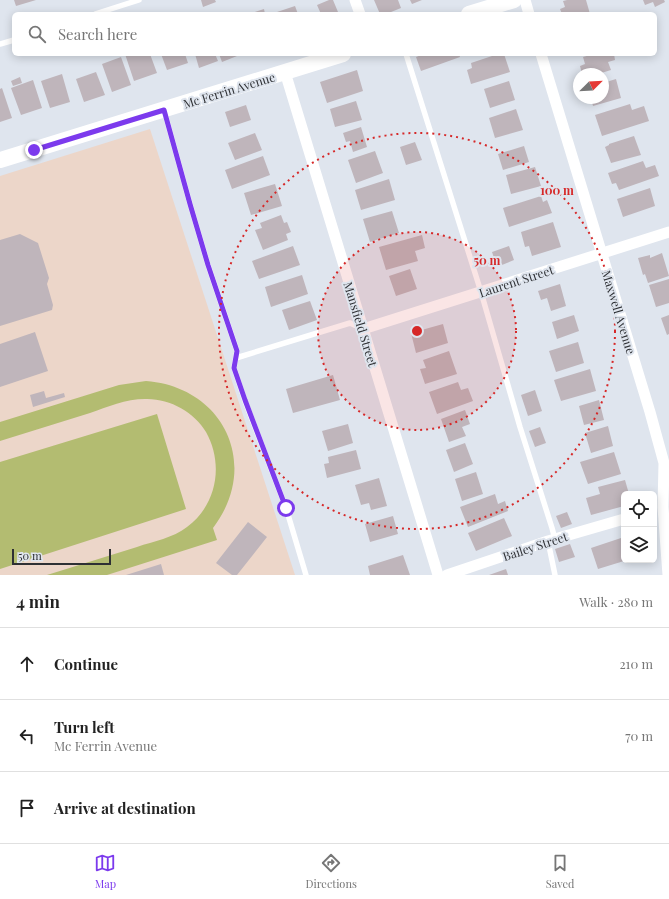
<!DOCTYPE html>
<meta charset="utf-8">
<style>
body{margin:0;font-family:"Playfair Display",serif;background:#f6f6f6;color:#222}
.controls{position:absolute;right:12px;bottom:12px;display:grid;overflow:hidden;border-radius:6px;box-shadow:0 2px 10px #0003}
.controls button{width:36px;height:36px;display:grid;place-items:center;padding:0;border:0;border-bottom:1px solid #e0e0e0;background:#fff;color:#222;font:20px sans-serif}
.compass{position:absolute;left:573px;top:68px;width:36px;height:36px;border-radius:50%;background:#fff;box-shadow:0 2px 10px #0003;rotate:66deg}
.scale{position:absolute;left:12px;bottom:10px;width:99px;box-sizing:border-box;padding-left:4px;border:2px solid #2e3034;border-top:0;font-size:11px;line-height:14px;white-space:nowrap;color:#2e3034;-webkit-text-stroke:3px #dfe5ee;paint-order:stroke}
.stop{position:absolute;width:12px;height:12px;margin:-9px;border:3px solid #7c3aed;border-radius:50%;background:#fff}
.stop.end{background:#7c3aed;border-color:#fff;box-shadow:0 1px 4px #0008}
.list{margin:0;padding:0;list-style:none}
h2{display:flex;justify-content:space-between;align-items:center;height:52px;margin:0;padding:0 16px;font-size:17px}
h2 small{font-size:13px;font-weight:400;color:#767676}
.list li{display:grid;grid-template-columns:26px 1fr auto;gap:12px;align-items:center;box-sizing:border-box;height:72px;padding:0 16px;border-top:1px solid #e0e0e0}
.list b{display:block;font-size:15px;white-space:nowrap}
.list p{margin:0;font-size:13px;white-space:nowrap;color:#767676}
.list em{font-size:13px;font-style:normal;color:#767676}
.icon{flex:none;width:22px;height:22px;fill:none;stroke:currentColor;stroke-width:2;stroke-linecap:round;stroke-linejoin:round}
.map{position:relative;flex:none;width:669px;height:575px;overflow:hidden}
.search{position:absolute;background:#fff;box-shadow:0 2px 10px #0003;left:12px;right:12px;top:12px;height:44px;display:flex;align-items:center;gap:10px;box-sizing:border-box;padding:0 14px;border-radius:6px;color:#767676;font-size:15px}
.sheet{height:268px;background:#fff}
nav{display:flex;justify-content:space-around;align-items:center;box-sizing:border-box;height:56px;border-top:1px solid #e0e0e0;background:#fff;font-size:11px;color:#767676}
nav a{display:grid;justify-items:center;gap:2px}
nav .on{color:#7c3aed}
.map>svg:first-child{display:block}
.education{fill:#ecd6c9}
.green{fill:#b3bc71}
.building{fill:#bfb5bb}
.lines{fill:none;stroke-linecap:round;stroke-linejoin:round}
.lane{stroke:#fff;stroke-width:5.5}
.street{stroke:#fff;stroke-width:11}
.secondary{stroke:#fff;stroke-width:16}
.route{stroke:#7c3aed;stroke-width:5}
.ring{fill:none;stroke:#d62828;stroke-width:2;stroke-dasharray:2 4}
.labels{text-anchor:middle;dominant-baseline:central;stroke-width:4;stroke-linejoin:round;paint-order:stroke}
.street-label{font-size:12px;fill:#2e3034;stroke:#dfe5ee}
.centre{fill:#d62828;stroke:#dfe5ee;stroke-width:2}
.ring-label{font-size:12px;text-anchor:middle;font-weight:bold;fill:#d62828;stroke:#dfe5ee;stroke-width:4;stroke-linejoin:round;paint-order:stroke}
</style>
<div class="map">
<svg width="669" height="575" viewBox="0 0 669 575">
<rect width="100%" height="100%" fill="#dfe5ee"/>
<path class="education" d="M150,129l145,446h-295v-399z"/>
<path class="green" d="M146,381c78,6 115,84 67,147l4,12 -110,35h-60c30,-9 60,-19 90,-28 17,-6 36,-9 50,-20 30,-22 37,-63 19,-95 -12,-20 -37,-34 -61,-33 -19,0 -38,8 -55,14 -30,9 -60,19 -90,28v-19l119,-37z
M157,414l29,95 -186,60v-107z"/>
<path class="building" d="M14,0h22l-20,6z
M201,0h14l1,2 -13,5z
M329,0h4l5,12 -5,2h-12l-4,-9z
M374,0h24l3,8 -15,6h-6z
M410,0h12l-10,4z
M567,0h19l4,14h-28l-2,-5 5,-2 -2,-6z
M643,0h21l1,2 -10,5 -2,-5 -8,3z
M295,6l3,8h-27z
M264,9l1,5h-16z
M125,54h25l7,19 -23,8z
M161,54h24l3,9 -21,7z
M195,54h20l3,7 -19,7z
M219,54h23l-20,8z
M424,54h35l1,3 -39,14 -5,-14z
M498,54h6l6,18 -39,12 -4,-14 5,-2 -1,-5z
M594,54h20l1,6 -7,2 3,8 -13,4h-16l-2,-8 5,-2 -2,-7z
M121,57l10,28 -19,7 -10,-28z
M357,70l6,21 -36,12 -7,-21z
M96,72l9,23 -21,7 -8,-23z
M62,74l8,28 -20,6 -9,-27z
M20,77l2,6 -9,3 -2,-5z
M616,79l5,19 -28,8 -2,-8h12v-15z
M33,80l9,28 -21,7 -10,-27z
M509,81l6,19 -25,8 -6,-19z
M2,88l10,30 -12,4v-33z
M356,101l6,19 -27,7 -5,-18z
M630,104l2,6 12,-4 5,15 -47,15 -7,-21z
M246,105l5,15 -21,7 -5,-15z
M516,109l7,21 -28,8 -6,-20z
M361,127l6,20 -14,5 -3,-11 -4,1 -3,-9z
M255,133l7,17 -27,10 -7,-17z
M634,136l7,19 -30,8 -6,-16 4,-2v-1z
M415,142l7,18 -16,5 -6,-18z
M524,146l5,16 -26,8 -5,-16z
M375,151l8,22 -27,10 -8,-23z
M263,156l7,19 -38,14 -7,-19z
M643,161l3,7 9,-3 4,11 -40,14 -3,-7 -4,1 -4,-11z
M535,167l6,19 -30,8 -5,-19z
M389,179l6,21 -34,10 -6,-20z
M275,184l7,22 -31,9 -7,-22z
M650,188l5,18 -32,11 -6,-18z
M541,196l2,6 4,-2 5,13 -43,14 -6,-19z
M392,211l7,22 -29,9 -7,-23z
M281,215l3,8 3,-1 4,10 -5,2 2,6 -25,10 -8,-20 7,-2 -2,-5z
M553,222l8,25 -29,9 -3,-10 -4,1 -4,-15z
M20,234l18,9 11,35 -2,6 6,21 -1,5 -52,16v-86z
M422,235l3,13 -10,3 3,10 -32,9 -7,-23z
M293,246l7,19 -41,14 -7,-18z
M509,246l5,14 -17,7 -5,-15z
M662,253l7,23 -21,7 -3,-9 -2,1 -5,-17 12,-3v3z
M410,269l7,20 -21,7 -7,-20z
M302,275l6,19 -37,13 -6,-20z
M669,279v24l-13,4 -7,-22z
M560,284l6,22 -15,5 -4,-13 -6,2 -3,-9z
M310,301l7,19 -28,10 -7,-20z
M574,315l5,16 -22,8 -5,-17z
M669,315v19l-2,1 -6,-17z
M443,324l5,19 -32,10 -5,-20z
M35,332l13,39 -48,16v-43z
M578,342l6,21 -28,9 -7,-21z
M449,351l8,23 -32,10 -5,-15 6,-1 -3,-8z
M590,369l6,22 -35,10 -7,-21z
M333,375l7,25 -47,13 -7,-24z
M458,382l3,8 7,-2 5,13 -36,13 -8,-22z
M535,390l7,21 -14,5 -7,-21z
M44,391l2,7 18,-5 1,4 -32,10 -3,-12z
M599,400l5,20 -20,5 -5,-19z
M465,410l5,14 -8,3 4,9 -17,6 -8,-23z
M348,424l5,19 -25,8 -6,-20z
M608,426l5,20 -22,7 -6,-20z
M540,427l6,16 -11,4 -6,-16z
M465,443l8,21 -19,8 -8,-22z
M356,450l5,19 -34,9 -3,-14 5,-1 -1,-6z
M614,452l7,22 -33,10 -8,-22z
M476,472l7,22 -21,7 -7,-22z
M379,478l8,28 -16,4 -2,-7 -8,2 -6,-20z
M625,480l4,14h-5v12l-33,9 -5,-17 14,-4 -2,-7z
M495,494l3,10 7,-3 3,10 -40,16 -8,-20z
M567,512l5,12 -11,4 -5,-12z
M393,516l5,18 -28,8 -5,-18z
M504,518l8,18 -36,15 -8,-18z
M248,522l19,15 -30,38h-5l-16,-12z
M624,537v24l-26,8 -7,-21z
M570,544l5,13 -16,5 -4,-13z
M403,555l7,20h-40l-2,-9z
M161,564l3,11h-38z
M506,569l2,6h-19z"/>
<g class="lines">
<path class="lane" d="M95,14l44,-14
M0,44l14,-4
M406,54l75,238 39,135 32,101 3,11
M164,110l26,94 18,61 29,86 -3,17 11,33 41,107 20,67
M236,358l114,-35 13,6
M548,541l7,34"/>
<path class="street" d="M355,0l5,14
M525,0l4,14
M541,54l109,358 14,51 -1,44 5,68
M285,72l153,503
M363,329l306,-97
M447,575l101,-34 76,-22"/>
<path class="secondary" d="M469,14l45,-14
M0,160l343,-106"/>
</g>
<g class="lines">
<path class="route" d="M34,150l130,-40 26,94 18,61 29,86 -3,17 11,32 41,108"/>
</g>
<circle cx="417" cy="331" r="99" fill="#d62828" fill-opacity=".12"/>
<g class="ring">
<circle cx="417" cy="331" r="99"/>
<circle cx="417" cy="331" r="198"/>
</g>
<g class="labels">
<g class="street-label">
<text transform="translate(229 90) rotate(-17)">Mc Ferrin Avenue</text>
<text transform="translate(516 281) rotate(-18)">Laurent Street</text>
<text transform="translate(619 312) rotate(73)">Maxwell Avenue</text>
<text transform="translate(361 324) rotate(73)">Mansfield Street</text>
<text transform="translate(535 546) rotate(-18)">Bailey Street</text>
</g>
</g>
<circle cx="417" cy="331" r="6" class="centre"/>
<g class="ring-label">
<text x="557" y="195">100 m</text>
<text x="487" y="265">50 m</text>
</g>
</svg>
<div class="controls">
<button><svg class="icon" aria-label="locate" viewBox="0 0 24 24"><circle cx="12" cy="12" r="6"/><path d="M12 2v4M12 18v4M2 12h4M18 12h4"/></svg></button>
<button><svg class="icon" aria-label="layers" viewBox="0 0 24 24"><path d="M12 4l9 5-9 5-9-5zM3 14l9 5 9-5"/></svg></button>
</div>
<svg class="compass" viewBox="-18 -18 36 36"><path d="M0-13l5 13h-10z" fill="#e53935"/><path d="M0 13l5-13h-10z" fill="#767676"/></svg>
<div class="scale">50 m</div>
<div class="stop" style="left:286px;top:508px"></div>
<div class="stop end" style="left:34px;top:150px"></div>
<div class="search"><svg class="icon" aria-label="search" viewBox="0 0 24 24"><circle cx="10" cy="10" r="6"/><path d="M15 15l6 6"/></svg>Search here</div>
</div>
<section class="sheet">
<h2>4 min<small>Walk · 280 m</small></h2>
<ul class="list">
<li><svg class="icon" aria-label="ahead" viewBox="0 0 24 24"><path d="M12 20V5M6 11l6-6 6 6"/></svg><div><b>Continue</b></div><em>210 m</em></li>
<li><svg class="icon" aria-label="left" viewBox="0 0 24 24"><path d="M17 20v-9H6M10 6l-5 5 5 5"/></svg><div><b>Turn left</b><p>Mc Ferrin Avenue</p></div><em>70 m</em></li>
<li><svg class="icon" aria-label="arrive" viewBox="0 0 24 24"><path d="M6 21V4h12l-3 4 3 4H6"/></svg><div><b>Arrive at destination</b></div></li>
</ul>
</section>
<nav>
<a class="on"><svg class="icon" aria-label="map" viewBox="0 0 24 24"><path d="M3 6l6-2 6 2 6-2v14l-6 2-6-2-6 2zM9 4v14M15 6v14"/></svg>Map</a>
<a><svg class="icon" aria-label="directions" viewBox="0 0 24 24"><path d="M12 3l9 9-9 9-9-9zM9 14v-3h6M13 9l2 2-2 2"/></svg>Directions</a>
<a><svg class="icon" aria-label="saved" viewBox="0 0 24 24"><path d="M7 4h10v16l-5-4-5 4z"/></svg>Saved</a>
</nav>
